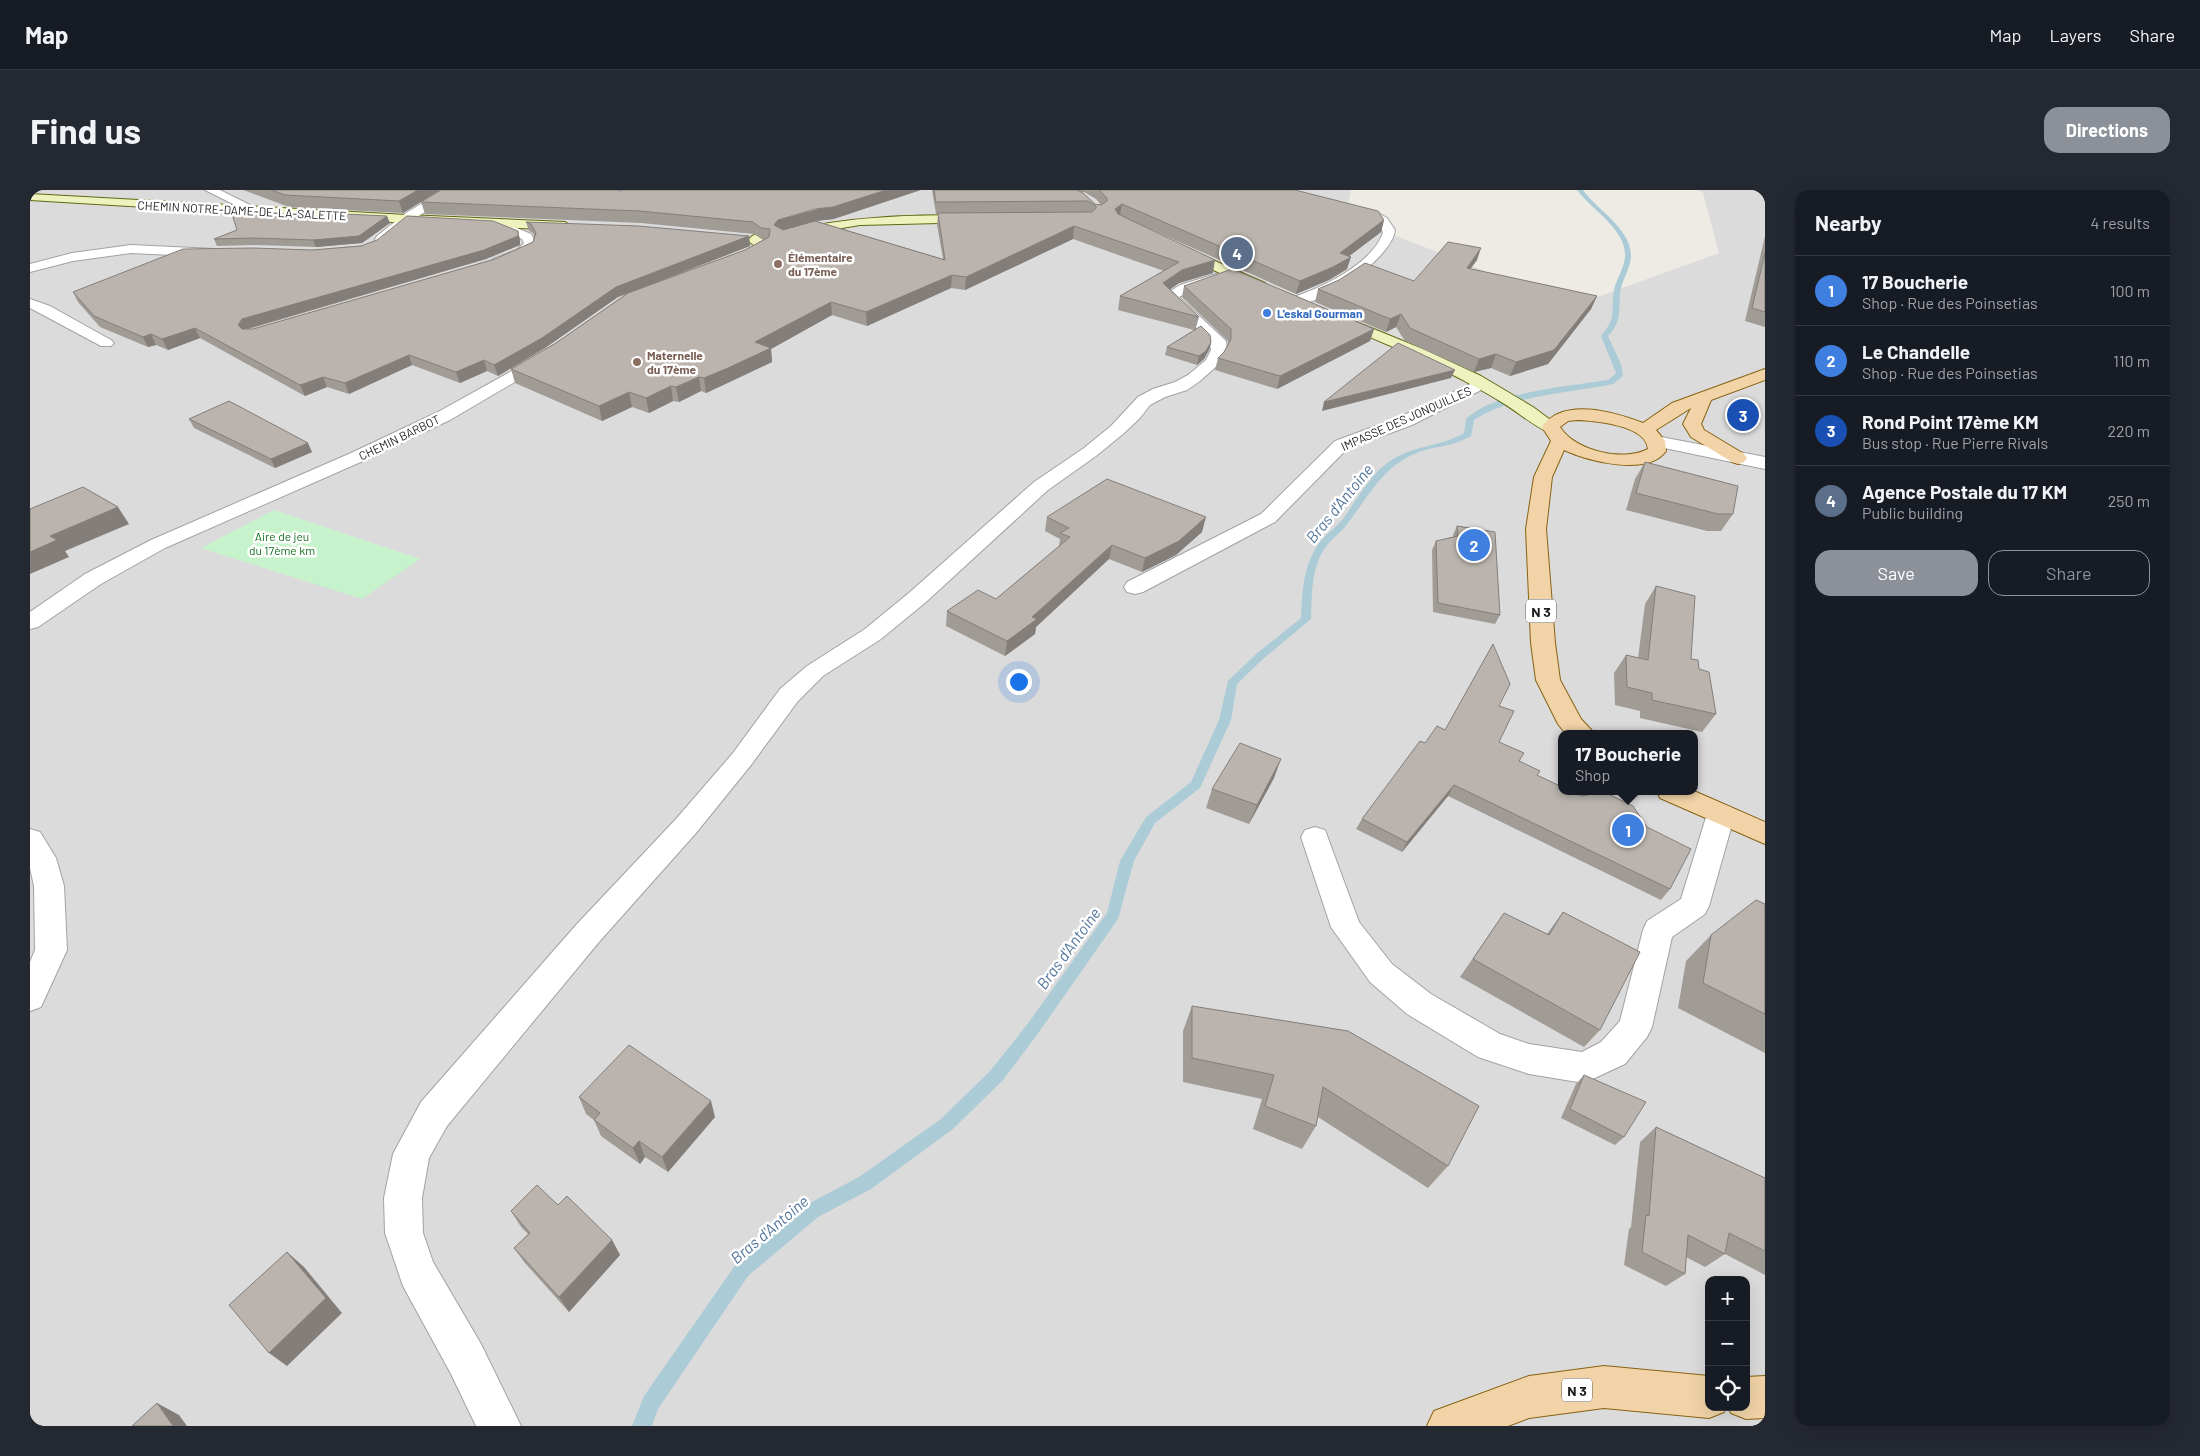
<!DOCTYPE html>
<meta charset="utf-8">
<style>
body{margin:0;font-family:Barlow,sans-serif;background:#242831;color:#f1f3f6}
.controls{position:absolute;right:15px;bottom:15px;display:grid;overflow:hidden;border-radius:10px;box-shadow:0 5px 20px #0002}
.controls button{width:45px;height:45px;display:grid;place-items:center;padding:0;border:0;border-bottom:1px solid #363941;background:#171b24;color:#f1f3f6;font:25px sans-serif}
.you{position:absolute;left:988px;top:491px;width:18px;height:18px;margin:-12px;border:4px solid #fff;border-radius:50%;background:#1a73e8;box-shadow:0 0 0 8px #1a73e833}
.badge{display:grid;place-items:center;width:32px;height:32px;border-radius:50%;background:#8c9099;color:#fff;font-size:16px;font-weight:700}
.pin{position:absolute;translate:-50% -50%;border:2px solid #fff;box-shadow:0 1px 5px #0006}
.popup{position:absolute;left:1528px;top:540px;width:140px;height:65px;box-sizing:border-box;display:grid;place-content:center;border-radius:10px;background:#171b24;filter:drop-shadow(0 1px 4px #0005);font-size:16px;white-space:nowrap;color:#9ea1a6}
.popup b{font-size:19px;color:#f1f3f6}
.popup::after{content:'';position:absolute;left:50%;top:100%;margin-left:-10px;border:10px solid transparent;border-top-color:#171b24}
.list{margin:0;padding:0;list-style:none}
h2{display:flex;justify-content:space-between;align-items:center;height:65px;margin:0;padding:0 20px;font-size:21px}
h2 small{font-size:16px;font-weight:400;color:#9ea1a6}
.list li{display:grid;grid-template-columns:32px 1fr auto;gap:15px;align-items:center;box-sizing:border-box;height:70px;padding:0 20px;border-top:1px solid #363941}
.list b{display:block;font-size:19px;white-space:nowrap}
.list p{margin:0;font-size:16px;white-space:nowrap;color:#9ea1a6}
.list em{font-size:16px;font-style:normal;color:#9ea1a6}
.actions{display:flex;gap:10px;padding:15px 20px}
.actions a{flex:1;padding:11px 0;border:1px solid #8c9099;border-radius:15px;text-align:center;font-size:18px;color:#8c9099}
.actions .main{background:#8c9099;color:#fff}
.icon{flex:none;width:28px;height:28px;fill:none;stroke:currentColor;stroke-width:2;stroke-linecap:round;stroke-linejoin:round}
.map{position:relative;flex:none;width:1735px;height:1236px;overflow:hidden;border-radius:15px}
header{display:flex;align-items:center;gap:30px;box-sizing:border-box;height:70px;padding:0 25px;background:#171b24;border-bottom:1px solid #363941}
header strong{font-size:24px}
nav{display:flex;gap:28px;margin-inline-start:auto;font-size:18px}
.intro{display:flex;align-items:center;justify-content:space-between;box-sizing:border-box;height:120px;padding:0 30px}
h1{margin:0;font-size:35px}
.button{padding:12px 22px;border-radius:15px;background:#8c9099;color:#fff;font-size:18px;font-weight:700}
main{display:flex;gap:30px;padding:0 30px}
aside{flex:1;background:#171b24;border-radius:15px;box-shadow:0 5px 20px #0002}
.map>svg:first-child{display:block}
.residential{fill:#dcdbdb;fill-rule:evenodd}
.park{fill:#c7f3cc}
.lines{fill:none;stroke-linecap:round;stroke-linejoin:round}
.stream{fill:#abccd7;fill-rule:evenodd}
.street-casing{stroke:#a2a2a2;stroke-width:2}
.secondary-casing{stroke:#5e6911;stroke-width:2}
.primary-casing{stroke:#876311;stroke-width:2}
.street{fill:#fff;fill-rule:evenodd}
.secondary{fill:#eef2bf;fill-rule:evenodd}
.primary{fill:#f1d3a7;fill-rule:evenodd}
.wall{fill:#a19b96;fill-rule:evenodd}
.shaded-wall{fill:#837e7a}
.building{fill:#bbb4ae;stroke:#837e7a}
.education-dot{fill:#8d6e63;stroke:#fff;stroke-width:2}
.shop-dot{fill:#3f7fe0;stroke:#fff;stroke-width:2}
.labels{text-anchor:middle;dominant-baseline:central;stroke-width:5;stroke-linejoin:round;paint-order:stroke}
.far-street-label{font-size:12px;fill:#1e1e1e;stroke:#fff}
.far-education-label{font-size:12px;font-weight:bold;fill:#785e54;stroke:#fff;text-anchor:start}
.far-shop-label{font-size:12px;font-weight:bold;fill:#366cbe;stroke:#fff;text-anchor:start}
.far-park-label{font-size:12px;fill:#187021;stroke:#fff}
.shield{fill:#fff;stroke:#626262;stroke-width:1}
.shield-label{font-size:14px;font-weight:bold;fill:#1e1e1e}
.water-label{font-size:16px;font-style:italic;fill:#52759c;stroke:#fff}
</style>
<header>
<strong>Map</strong>
<nav><a>Map</a><a>Layers</a><a>Share</a></nav>
</header>
<div class="intro"><h1>Find us</h1><a class="button">Directions</a></div>
<main>
<div class="map">
<svg width="1735" height="1236" viewBox="0 0 1735 1236">
<rect width="100%" height="100%" fill="#eeebe5"/>
<path class="residential" d="M0,0h1321l-5,26 227,90 146,-53 -16,-60 -6,-3h68v1236h-1735zM1532,544h132v57h-132zM1679,1090h37v127h-37z"/>
<path class="park" d="M244,320l146,49 -58,40 -161,-51z"/>
<g class="lines">
<path class="stream" d="M1547,0h6c14,20 49,39 48,67 -1,13 -10,24 -11,37 -1,17 1,29 -12,42l13,28 2,12 -10,8c-47,10 -97,10 -139,36l-3,16c-21,12 -34,9 -54,17 -33,12 -49,44 -69,70 -6,9 -17,16 -23,25 -14,20 -13,48 -14,71l-48,40 -26,25 -6,36 -31,68 -45,35 -21,38 -16,58 -79,113 -36,48 -50,49 -82,60 -53,28 -70,59 -90,133 -6,17h-20l12,-30 92,-132 70,-59 53,-28 82,-58 50,-49 38,-48 78,-109 13,-52 26,-44 45,-35 28,-62 9,-39 27,-26 46,-37c1,-24 2,-49 15,-70 6,-11 18,-19 26,-28 15,-20 27,-45 48,-59 23,-16 51,-14 74,-28l2,-14c27,-27 104,-33 142,-39l8,-7 -15,-37c17,-20 9,-23 13,-46 2,-11 10,-21 11,-33 2,-27 -33,-47 -48,-67z"/>
<defs>
<path id="street" d="M175,0h15l30,15 -9,7h-8l-2,-3 4,-4z
M414,0h14l-44,29 -29,23h-8l-2,-3 2,-3 29,-23z
M1345,21l12,7 8,12c-2,28 -78,80 -104,74l-2,-3 2,-3c30,-10 80,-33 92,-65l-2,-6 -12,-12z
M468,30l33,14 5,9 -10,13 -28,10 -7,-4 2,-3 24,-9 7,-7 -2,-4 -28,-12 -2,-3 2,-3z
M101,55l83,4 7,4 -7,4 -83,-4 -58,8 -43,11v-8l42,-11z
M1189,83l5,1 2,3 -2,3 -34,11 -11,6 47,44 1,9 -7,13 -20,18 -13,9 -22,7 -15,8 -10,13 -17,16 -27,22 -48,34 -122,112 -45,37 -58,37 -25,25 -47,64 -55,68 -97,109 -152,184 -18,32 -7,40 1,35 10,29 48,82 40,82h-45l-25,-52 -48,-88 -18,-53 -1,-35 9,-44 28,-52 156,-178 99,-105 57,-66 47,-64 27,-23 58,-37 45,-37 124,-110 50,-34 27,-22 27,-29 15,-8 22,-7 13,-7 18,-15 5,-10 -1,-8 -47,-46 17,-11z
M0,109l20,7 61,34 3,3 -3,3h-10l-71,-38z
M516,162l6,2 2,3 -2,3 -102,60 -87,41 -198,87 -64,36 -63,43 -8,2v-17l55,-38 66,-34 200,-87 87,-41z
M1451,189l6,2 2,3 -2,3 -75,38 -65,24 -72,73 -132,70 -8,2 -8,-2 -3,-5 3,-5 134,-68 74,-73 65,-24z
M1626,246l109,21v12l-115,-24 -3,-4 3,-4z
M1691,614l10,3 4,7 -26,92 -4,8 -33,23 -20,90 -5,10 -22,27 -41,19 -55,-9 -51,-17 -71,-43 -37,-32 -39,-55 -30,-90 4,-7 10,-3 10,3 34,92 33,42 39,30 69,40 29,10 53,8 19,-10 19,-21 23,-91 4,-9 34,-22 26,-85 4,-7z
M0,639l10,3 16,26 8,28 3,64 -26,57 -11,4v-49l5,-12 -1,-64 -4,-18z"/>
<path id="secondary" d="M0,4l377,21 158,7 6,4 -6,4 -158,-7 -377,-23z
M945,25l6,4 -2,3 -119,3 -71,12 2,3c-10,12 -34,12 -43,0 9,-11 25,-9 38,-6l2,-3c62,-15 123,-16 187,-16zM745,49h2l-8,2 -7,-1z
M1151,56l84,37 2,3 -7,4 -5,-1 -79,-36 -1,-3 1,-3z
M1307,124l88,36 56,26 52,31 27,20 -3,4c-4,1 -7,2 -11,0 -12,-5 -35,-24 -48,-31 -52,-32 -110,-55 -166,-79l-2,-3 2,-3z"/>
<path id="primary" d="M1735,179v11l-54,20 -10,24 3,6 40,24 3,4 -3,4 -6,2 -6,-2 -41,-25 -8,-13 8,-16 -35,22 9,11 1,10c-18,26 -78,10 -102,-1l-12,27 -6,52 9,114 5,37 21,39 14,15h-29l-8,-10 -22,-44 -5,-37 -5,-114 8,-52 17,-36 -9,-14c21,-30 72,-15 101,-4l29,-20zM1547,230c19,1 69,5 71,29 -25,13 -73,2 -88,-22l8,-6z
M1627,601h37l71,31v22l-105,-46z
M1574,1176l105,10v31h17l-2,5 -15,6 -105,-10 -75,10 -21,8h-81l7,-15 95,-35z
M1735,1186v42l-19,1 -15,-6 -3,-6h18v-30z"/>
</defs>
<use href="#street" class="street-casing"/>
<use href="#secondary" class="secondary-casing"/>
<use href="#primary" class="primary-casing"/>
<use href="#street" class="street"/>
<use href="#secondary" class="secondary"/>
<use href="#primary" class="primary"/>
</g>
<path class="wall" d="M213,0h197l-37,23 -114,-6z
M902,0h363l89,30 -3,12 -32,24 -2,13 -18,11 -33,14 -148,-66 65,45 -34,10 -9,6 29,28 -3,11 15,14 -2,8 -5,9 -7,6 -32,-10 2,-8 27,-17 -76,-20 2,-14 44,-25 -91,-32 -108,51 -14,-2 -84,38 -35,-11 -61,34 1,13 -42,20 -24,11 -5,-2 -22,11 -6,-1 -24,12 -17,-6 -30,14 -87,-38 -4,-14 45,-26 70,-49 -8,3 -73,51 -47,28 -11,-5 -27,12 -48,-18 -63,29 -22,-7 -22,9 -105,-58 -32,12 -12,-5 -8,2 -48,-20 -22,-25 -5,-10 239,-42 206,-19 2,9v5l-34,14 -237,70h4l242,-70 38,-17 1,-6 -1,-3 -4,-2 -3,-9 223,14 1,10 -107,42 102,-38 18,-10 -9,-6 -113,-11 -216,-9 -4,-12 413,17 -18,2 127,38 -6,-34 1,-11h-2zM1052,2h2l12,7 5,6 -6,-1z
M294,23l66,10 -28,20 -46,4 -59,-2 -40,1 -3,-7 111,-22z
M1735,46v91l-20,-6z
M1447,70l-7,9 127,27 -6,13 -43,55 -38,12 -19,-8 -17,4 -69,-31 -9,-14 -10,5 -71,-30 3,-13 96,-8z
M1154,96l190,43 -4,12 -93,48 -62,-19 3,-12 6,-6 4,-7v-4l-46,-44z
M159,229l123,33 -37,16 -81,-40z
M1615,272l88,52 -12,17h-14l-81,-21 9,-31z
M1017,327l155,15 -26,23 -34,17 -33,-13 -73,68 -1,7 -30,22 -59,-30 1,-15 49,-12 63,-53 1,-7 -15,-8z
M1427,336l43,89 -5,9 -62,-12 -1,-62 4,-9 17,-4v-2z
M1626,396l35,73 8,10 17,45 -14,18 -62,-14v-7l-25,-6 -1,-32 12,-18 12,3 7,-54z
M1469,516v36l20,19 18,14 133,114 -9,11 -213,-104 -46,56 -46,-23 6,-10 63,-76 20,-13z
M1244,588l-25,46 -43,-16 6,-19z
M1735,714v149l-87,-45 8,-47 25,-26z
M1533,722l37,118 -16,17 -124,-70 44,-64 43,21z
M1162,816l156,25 100,135 -20,22 -110,-71 -2,9 -14,23 -49,-20 9,-30 -79,-17v-51z
M1554,885l40,62 -9,8 -54,-27 15,-34z
M549,907l136,20 -47,55 -23,-15 -5,7 -39,-28 -7,-16 -8,-6z
M1626,937l109,51v97l-40,-21 -20,13 -19,-10 -1,17 -19,12 -42,-21 5,-36 2,-2 9,-85z
M528,1015l54,35 8,15 -51,57 -44,-49 -11,-15 14,-14 -7,-7 -10,-16z"/>
<path class="shaded-wall" d="M388,0h22l-37,23 -4,-12z
M856,0h35l-87,29 -19,2 -37,11 -4,-7 4,-5z
M1092,14l-2,11 -7,6 2,-12z
M357,26l3,7 -28,20 -46,4 -3,-7z
M1354,30l-3,12 -41,31 11,-6 -4,12 -18,11 -33,14 4,-13 40,-28z
M1044,36l-1,13 -108,51 1,-13z
M488,41l2,9v5l-34,14 -240,70 -3,6 -5,-10 4,-6z
M719,46l1,10 -132,51 -73,51 -47,28 -4,-11 122,-78z
M1451,58l-4,12 -15,20 5,-12z
M1185,70l-2,13 -34,10 -18,13 2,-13 19,-13z
M922,85l-1,13 -84,38 -1,-14z
M1567,106l-6,13 -43,55 -38,12 6,-14z
M801,112l1,13 -61,34 1,13 -66,31 -2,-15 51,-36z
M1371,124l-5,13 -10,5 4,-13z
M165,138l5,10 -32,12 -6,-11z
M1344,139l-4,12 -93,48 3,-13z
M121,144l5,11 -8,2 -5,-10z
M1181,152l-2,8 -5,9 -7,6 2,-9z
M1466,164l-5,14 -17,4 5,-13z
M379,165l3,10 -63,29 -4,-11z
M454,170l3,11 -27,12 -4,-11z
M1425,180l-4,8 -129,33 2,-9z
M293,187l4,10 -22,9 -5,-11z
M669,187l2,14 -22,11 -3,-15z
M641,196l2,15 -24,12 -3,-15z
M599,202l3,15 -30,14 -3,-15z
M278,253l4,9 -37,16 -4,-9z
M88,317l11,17 -64,27 4,6 -39,17v-22l20,-16z
M1176,327l-4,15 -26,23 -34,17 3,-14z
M1082,355l-3,14 -73,68 -1,7 -30,22 2,-15 25,-24z
M1251,569l-7,19 -25,46 8,-19z
M1424,595l-6,11 -46,56 5,-10z
M681,911l4,16 -47,55 -6,-15z
M609,951l6,16 -5,7 -7,-16z
M582,1050l8,15 -51,57 -10,-15z
M257,1062l17,15 38,46 -55,53 -18,-13z
M127,1213l22,12 8,11h-14z"/>
<path class="building" d="M241,0h147l-19,11 -114,-6z
M411,0h176l3,1 3,-1h263l-53,17 -18,2 -37,11 -4,5 9,5 32,-9 130,39 -7,-47 154,-1 4,-4v-2l-8,-5 -152,1 -2,-12h143l6,3 12,11 6,1 6,-4v-3l-8,-8h196l83,21 6,9 -44,33 11,4 -18,10 -33,14 -178,-77 -7,5 3,5 97,46 -33,10 -19,13 36,34 -79,-21 59,-34 -105,-36 -108,51 -14,-2 -86,37 -35,-10 -76,40 16,6 -43,20 -24,10 -5,-1 -23,10 -5,-1 -25,12 -17,-6 -30,14 -88,-37 45,-26 72,-50 117,-43 24,-13 1,-8 -9,-1 -8,-6 -114,-11 -218,-9z
M201,21l98,6 1,-2 -6,-2 63,3 -28,20 -46,4 -59,-2 -40,1 23,-9z
M377,26l86,5 25,10v5l-34,14 -242,69 -4,6 4,4h11l242,-70 38,-17 3,-9 -5,-9 -5,-2 113,4 110,10 -133,51 -74,51 -48,27 -10,-5 -28,12 -47,-17 -64,28 -22,-6 -23,8 -105,-57 -33,11 -11,-5 -8,3 -49,-21 -21,-24 110,-43 70,-1 59,2 49,-4 16,-6z
M1418,52l33,6 -14,20 130,28 -43,54 -38,12 -20,-8 -17,5 -69,-31 -9,-14 -11,5 -72,-30 21,-9 26,-17 49,18z
M1735,63v59l-13,-4z
M1202,79l142,60 -94,47 -62,-18 6,-6 7,-13v-10l-47,-43z
M1171,136l9,9 1,7 -5,9 -7,5 -32,-9z
M1368,153l57,27 -131,32z
M199,211l79,42 -37,16 -82,-40z
M1615,272l93,24 -5,28h-15l-82,-21z
M1077,289l99,38 -27,24 -34,17 -33,-13 -80,72 5,2 -30,22 -60,-30 31,-21 18,9 74,-62 -10,-4 9,-5 -22,-11z
M53,297l35,20 -68,29 7,4 -27,12v-43z
M1427,336l38,6 5,83 -62,-12 -2,-62 22,-5z
M1626,396l39,10 -4,63 7,1 1,9 10,3 7,42 -64,-14v-7l-25,-6 -1,-32 22,5z
M1463,454l17,40 -11,22 15,5 -15,31 25,11 -5,8 21,10 -3,4 25,12v4h10l9,5 23,-4 29,14 14,21 44,22 -21,40 -216,-104 -47,57 -45,-23 58,-78 5,2 12,-17 8,4z
M1210,553l41,16 -24,46 -45,-16z
M1726,710l9,4v110l-62,-31 8,-48z
M1533,722l77,40 -40,78 -127,-71 31,-46 45,22z
M1162,816l156,25 131,75 -31,60 -125,-79 -7,39 -51,-20 9,-31 -82,-17z
M599,855l82,56 -49,56 -23,-16 -6,7 -39,-28 6,-7 -21,-16z
M1554,885l62,27 -22,35 -54,-28z
M1626,937l109,51v73l-36,-18 -4,21 -37,-19 -3,39 -43,-22 4,-37 3,1z
M507,995l21,20 9,-9 45,44 -53,57 -45,-49 16,-15 -19,-22z
M257,1062l39,46 -57,55 -40,-48z
M127,1213l16,23h-41z"/>
<g class="education-dot">
<circle cx="748" cy="74" r="5"/>
<circle cx="607" cy="172" r="5"/>
</g>
<circle class="shop-dot" cx="1237" cy="123" r="5"/>
<g class="labels">
<g class="far-street-label">
<text transform="translate(212 20) rotate(3)">CHEMIN NOTRE-DAME-DE-LA-SALETTE</text>
<text transform="translate(1376 228) rotate(-24)">IMPASSE DES JONQUILLES</text>
<text transform="translate(369 247) rotate(-26)">CHEMIN BARBOT</text>
</g>
<g class="far-education-label">
<text x="758" y="67">Élémentaire<tspan x="758" dy="14">du 17ème</tspan></text>
<text x="617" y="165">Maternelle<tspan x="617" dy="14">du 17ème</tspan></text>
</g>
<g class="far-shop-label">
<text x="1247" y="123">L'eskal Gourman</text>
</g>
<g class="far-park-label">
<text x="252" y="346">Aire de jeu<tspan x="252" dy="14">du 17ème km</tspan></text>
</g>
<g class="shield">
<rect x="1496" y="409.5" width="30" height="23" rx="4"/>
<rect x="1532" y="1188.5" width="30" height="23" rx="4"/>
</g>
<g class="shield-label">
<text x="1511" y="421">N 3</text>
<text x="1547" y="1200">N 3</text>
</g>
<g class="water-label">
<text transform="translate(1309 313) rotate(-51)">Bras d'Antoine</text>
<text transform="translate(1038 758) rotate(-54)">Bras d'Antoine</text>
<text transform="translate(739 1039) rotate(-40)">Bras d'Antoine</text>
</g>
</g>
</svg>
<div class="controls">
<button>+</button>
<button>−</button>
<button><svg class="icon" aria-label="locate" viewBox="0 0 24 24"><circle cx="12" cy="12" r="6"/><path d="M12 2v4M12 18v4M2 12h4M18 12h4"/></svg></button>
</div>
<div class="you"></div>
<div class="pin badge" style="left:1598px;top:640px;background:#3f7fe0">1</div>
<div class="popup"><b>17 Boucherie</b>Shop</div>
<div class="pin badge" style="left:1444px;top:355px;background:#3f7fe0">2</div>
<div class="pin badge" style="left:1713px;top:225px;background:#1a4fb4">3</div>
<div class="pin badge" style="left:1207px;top:63px;background:#5c6f8a">4</div>
</div>
<aside>
<h2>Nearby<small>4 results</small></h2>
<ul class="list">
<li><span class="badge" style="background:#3f7fe0">1</span><div><b>17 Boucherie</b><p>Shop · Rue des Poinsetias</p></div><em>100 m</em></li>
<li><span class="badge" style="background:#3f7fe0">2</span><div><b>Le Chandelle</b><p>Shop · Rue des Poinsetias</p></div><em>110 m</em></li>
<li><span class="badge" style="background:#1a4fb4">3</span><div><b>Rond Point 17ème KM</b><p>Bus stop · Rue Pierre Rivals</p></div><em>220 m</em></li>
<li><span class="badge" style="background:#5c6f8a">4</span><div><b>Agence Postale du 17 KM</b><p>Public building</p></div><em>250 m</em></li>
</ul>
<div class="actions"><a class="main">Save</a><a>Share</a></div>
</aside>
</main>
